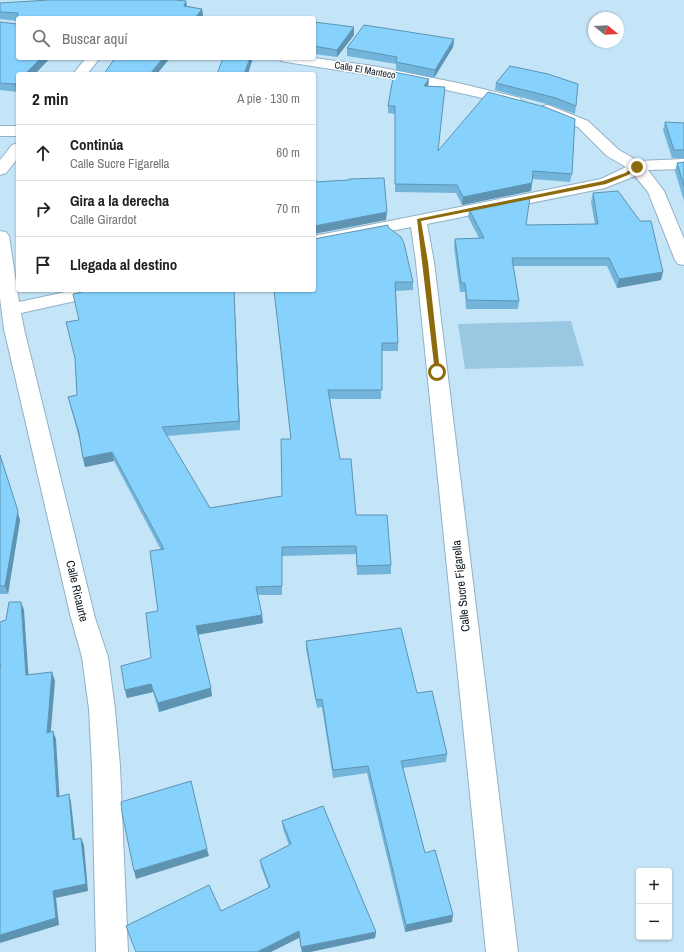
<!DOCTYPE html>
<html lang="es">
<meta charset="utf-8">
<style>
body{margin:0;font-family:"Archivo Narrow",sans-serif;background:#f2f2f2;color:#202124}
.controls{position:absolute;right:12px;bottom:12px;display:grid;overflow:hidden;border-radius:4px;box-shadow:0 1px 3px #0004}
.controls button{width:36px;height:36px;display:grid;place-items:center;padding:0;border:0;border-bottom:1px solid #e0e0e0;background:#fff;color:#202124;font:20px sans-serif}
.compass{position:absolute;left:588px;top:12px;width:36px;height:36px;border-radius:50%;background:#fff;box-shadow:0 1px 3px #0004;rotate:108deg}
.stop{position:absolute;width:12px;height:12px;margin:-9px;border:3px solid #8d6a0c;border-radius:50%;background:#fff}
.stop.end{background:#8d6a0c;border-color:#fff;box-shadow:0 1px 4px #0008}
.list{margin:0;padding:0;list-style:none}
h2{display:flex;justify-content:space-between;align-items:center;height:52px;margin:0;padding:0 16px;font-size:17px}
h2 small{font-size:13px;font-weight:400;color:#757577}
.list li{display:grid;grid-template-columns:26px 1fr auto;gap:12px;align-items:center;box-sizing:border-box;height:56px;padding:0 16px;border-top:1px solid #e0e0e0}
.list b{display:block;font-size:15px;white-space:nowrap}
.list p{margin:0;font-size:13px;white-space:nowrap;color:#757577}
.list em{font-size:13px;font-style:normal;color:#757577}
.icon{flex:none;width:22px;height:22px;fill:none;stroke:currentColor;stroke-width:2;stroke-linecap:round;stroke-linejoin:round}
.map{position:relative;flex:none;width:684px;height:952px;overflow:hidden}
.search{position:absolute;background:#fff;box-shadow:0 1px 3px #0004;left:16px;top:16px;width:300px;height:44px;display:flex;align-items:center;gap:10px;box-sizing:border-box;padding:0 14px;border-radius:4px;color:#757577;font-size:15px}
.panel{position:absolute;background:#fff;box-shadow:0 1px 3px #0004;left:16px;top:72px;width:300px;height:220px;border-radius:4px}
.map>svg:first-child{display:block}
.green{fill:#9ac8e3}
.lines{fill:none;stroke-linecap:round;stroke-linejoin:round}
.street-casing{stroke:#92b1c4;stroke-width:2}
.secondary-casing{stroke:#92b1c4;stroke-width:2}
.street{fill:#fff;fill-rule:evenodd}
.secondary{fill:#fff;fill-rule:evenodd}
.wall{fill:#73b5da}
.shaded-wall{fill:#5e93b1}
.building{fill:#86d2fd;stroke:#5e93b1}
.route{fill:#8d6a0c}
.labels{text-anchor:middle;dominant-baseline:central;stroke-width:3;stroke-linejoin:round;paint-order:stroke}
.far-street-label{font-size:10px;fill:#0e1a21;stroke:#fff}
.street-label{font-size:12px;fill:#0e1a21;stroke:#fff}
</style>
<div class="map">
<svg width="684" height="952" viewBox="0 0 684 952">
<rect width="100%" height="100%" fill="#c4e4f8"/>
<path class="green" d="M571,321l13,45 -119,3 -7,-45z"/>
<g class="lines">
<defs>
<path id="street" d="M279,58h35l59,8 85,17 62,15 2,3 -2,3 -5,1 -114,-25 -115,-18 -5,-1z
M548,105l40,16 31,29 19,11 46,-2v10l-36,1 16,21 20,48v26l-6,-1 -3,-4 -27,-68 -13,-16 -30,12 -178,36 7,38 84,690h-32l-70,-690 -5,-35 -97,19v-10l287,-57 25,-12 -19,-11 -29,-29 -35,-15 -2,-3 2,-3z
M0,126h18v10h-18z
M0,231l6,1 3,4 10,66 56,-12h34l-2,4 -86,19 3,16 71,289 13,39 7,52 5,57 8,186h-32l-4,-186 -3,-57 -7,-52 -11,-39 -67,-289 -4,-31z"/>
<path id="secondary" d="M86,58h14l-13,16h-14z
M18,143v15l-12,15 -6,2v-15l12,-15z"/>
</defs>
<use href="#street" class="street-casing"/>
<use href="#secondary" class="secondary-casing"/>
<use href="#street" class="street"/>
<use href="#secondary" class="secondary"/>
</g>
<path class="wall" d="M186,1l1,5 15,3 1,7 -2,2h-183v40h32l-15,16h-17l-1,18 -17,-2v-68l17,2v-3l-17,-2v-16z
M314,22l40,13 -17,22 -23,-3z
M454,39l-1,8 -19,31 -38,-8v-6l-49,-8v-8z
M510,66l66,40 -1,8 -21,-8 -59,-16 1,-7z
M429,79l-1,7 10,65 134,23 -2,8 -38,-3 -1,12 -69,14 -6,-12 -61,-1v-78l-7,-1v-7z
M665,122l19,1v35h-12l-9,-28z
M684,162v39l-9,-30 2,-8z
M593,193l68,87 -44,8 -10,-22h-94l6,35 -1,8h-52l-1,-17h-5l-6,-45 1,-8 24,-1 -11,-21 1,-8 57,16 69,-1 -4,-22z
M388,227l25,55v8l-17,1 2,52v8h-16l-1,48h-51l10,60 16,56 35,50v9l-34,1 -1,-21 -74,2v39h-24l5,28 -65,11 14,62 -53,16 -6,-20 -26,6 -2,-8 26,-32 7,-47 3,-61 -47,-89 -29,6 -6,-29 -11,-41 9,-2 2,-75 85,-30h70l6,140 -73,6 43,72 72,-12 9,-57 -17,-149h40z
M0,455l20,65 -12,74h-8z
M306,641l111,52 30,61 -1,8 -43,6 22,85 27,69 -47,10 -38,-159 -34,5 -11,-71 -5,1 -11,-59z
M282,821l94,111 -1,6 -65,14h-8l-3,-14 -163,14 133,-64 -8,-21 -1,-7 29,-15 -6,-16z"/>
<path class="shaded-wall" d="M186,1l1,7 -3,-2z
M202,9l1,7 -2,2h-6z
M354,27v8l-17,22v-7z
M454,39l-1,8 -19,31 1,-8z
M41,58h9l-15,16h-10z
M163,58h7l-13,16h-7z
M250,58h3l-5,16h-4z
M429,79l-1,8 -4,-1z
M18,81v10l-1,1 -2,-8z
M532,183l-1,8 -69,14 1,-8z
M387,212l-1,8 -72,14v-8z
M663,272l-2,8 -44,8 2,-9z
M229,290h5l6,140 -1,-9z
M112,452l2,9 -29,6 -2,-9z
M0,455l20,65 -12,74 -3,-8z
M21,602l3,8 5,73 -3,-8z
M262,615l1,8 -66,12 -1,-9z
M52,672l3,9 -5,60 -3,-8z
M151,684l2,8 -26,6 -2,-8z
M211,688l1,8 -53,16 -1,-9z
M53,731l3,8 4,66 -3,-8z
M69,794l2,8 5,45 -3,-7z
M81,838l3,7 4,46 -32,7 3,27 -59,18v-8l53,-44z
M207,849l2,7 -73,23 -2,-8z
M453,915l-1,7 -47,10 1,-7z
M299,931v7l-28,14h-14z
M376,932l-1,6 -65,14h-8l-1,-5z"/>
<path class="building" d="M49,0h126l11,1 -2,5 18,3 -7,9h-177v40h23l-16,16h-7v7l-3,3 -15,-1v-61l17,2 1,-11 -18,-1v-9z
M314,22l40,5 -17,23 -23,-4z
M364,25l90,14 -19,31 -39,-8 1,-5 -50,-9z
M115,58h48l-13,16h-46z
M223,58h27l-6,16h-27z
M510,66l38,8 30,10 -2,22 -20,-8 -60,-15z
M394,72l35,7 -5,7 21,1 -7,64 50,-59 57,15 30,12 -3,55 -39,-3 -1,12 -69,14 -6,-12 -62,-1v-78h-7z
M665,122l19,1v27h-10z
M684,162v24l-7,-23z
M384,178l3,34 -73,14v-44l35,-2v-1z
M618,191l22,30h11l12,51 -44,7 -10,-21h-97l7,43 -52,-1 -2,-17h-4l-6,-44 29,-1 -15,-29 61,-12 -4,28 72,-1 -5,-31z
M388,225v2l13,10 3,6 9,39h-18l3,61h-16v47h-54l12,69h11l5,56h31l4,50 -34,1 -1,-20 -74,1v39l-26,1 6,28 -66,11 15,62 -53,15 -7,-19 -26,6 -4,-24 30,-8 -5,-45 12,-2 -8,-60 14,-2 -52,-97 -29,6 -4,-25 -11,-36 9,-2 -2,-37 -9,-36 13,-2 -6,-26 18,-4h143l5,131 -77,6 48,81 72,-12 -1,-57h10l-17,-149h40v-51z
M0,455l18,56 -13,75h-5z
M9,602h12l5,73 26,-3 -5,61 6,-2 4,66 12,-3 4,46 8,-2 5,46 -33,7 3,27 -56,17v-266l1,-4h-1v-43l6,-2z
M401,628l16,65 15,-2 15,63 -46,7 24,92 10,-3 18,65 -47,10 -38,-159 -35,4 -11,-71 -6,1 -10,-59z
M191,781l16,68 -73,22 -12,-58 -1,-11z
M323,806l53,126 -75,15 -2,-16 -42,21h-121l-10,-26 83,-41 12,26 49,-24 -10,-27 31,-16 -9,-23z"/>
<path class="route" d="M636,166l4,1 -12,8 -22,9 -185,37 7,41 12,110 -5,1 -18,-154 186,-38 22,-8z"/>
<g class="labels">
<g class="far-street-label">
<text transform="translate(365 70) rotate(10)">Calle El Manteco</text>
</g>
<g class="street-label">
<text transform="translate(461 586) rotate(-96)">Calle Sucre Figarella</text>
<text transform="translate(77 591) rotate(77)">Calle Ricaurte</text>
</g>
</g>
</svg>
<div class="controls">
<button>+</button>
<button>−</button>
</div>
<svg class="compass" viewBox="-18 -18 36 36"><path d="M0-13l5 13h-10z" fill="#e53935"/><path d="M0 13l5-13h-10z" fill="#757577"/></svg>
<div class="stop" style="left:437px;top:372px"></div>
<div class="stop end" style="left:637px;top:167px"></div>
<div class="search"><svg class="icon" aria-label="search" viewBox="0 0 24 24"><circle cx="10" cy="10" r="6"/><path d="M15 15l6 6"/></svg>Buscar aquí</div>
<section class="panel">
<h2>2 min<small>A pie · 130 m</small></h2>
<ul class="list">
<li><svg class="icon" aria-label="ahead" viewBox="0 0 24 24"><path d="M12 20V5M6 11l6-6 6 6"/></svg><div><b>Continúa</b><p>Calle Sucre Figarella</p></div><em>60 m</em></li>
<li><svg class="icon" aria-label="right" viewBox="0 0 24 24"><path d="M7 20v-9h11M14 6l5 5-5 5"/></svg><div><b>Gira a la derecha</b><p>Calle Girardot</p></div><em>70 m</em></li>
<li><svg class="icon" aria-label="arrive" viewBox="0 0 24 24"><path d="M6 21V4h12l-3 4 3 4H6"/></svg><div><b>Llegada al destino</b></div></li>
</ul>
</section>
</div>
